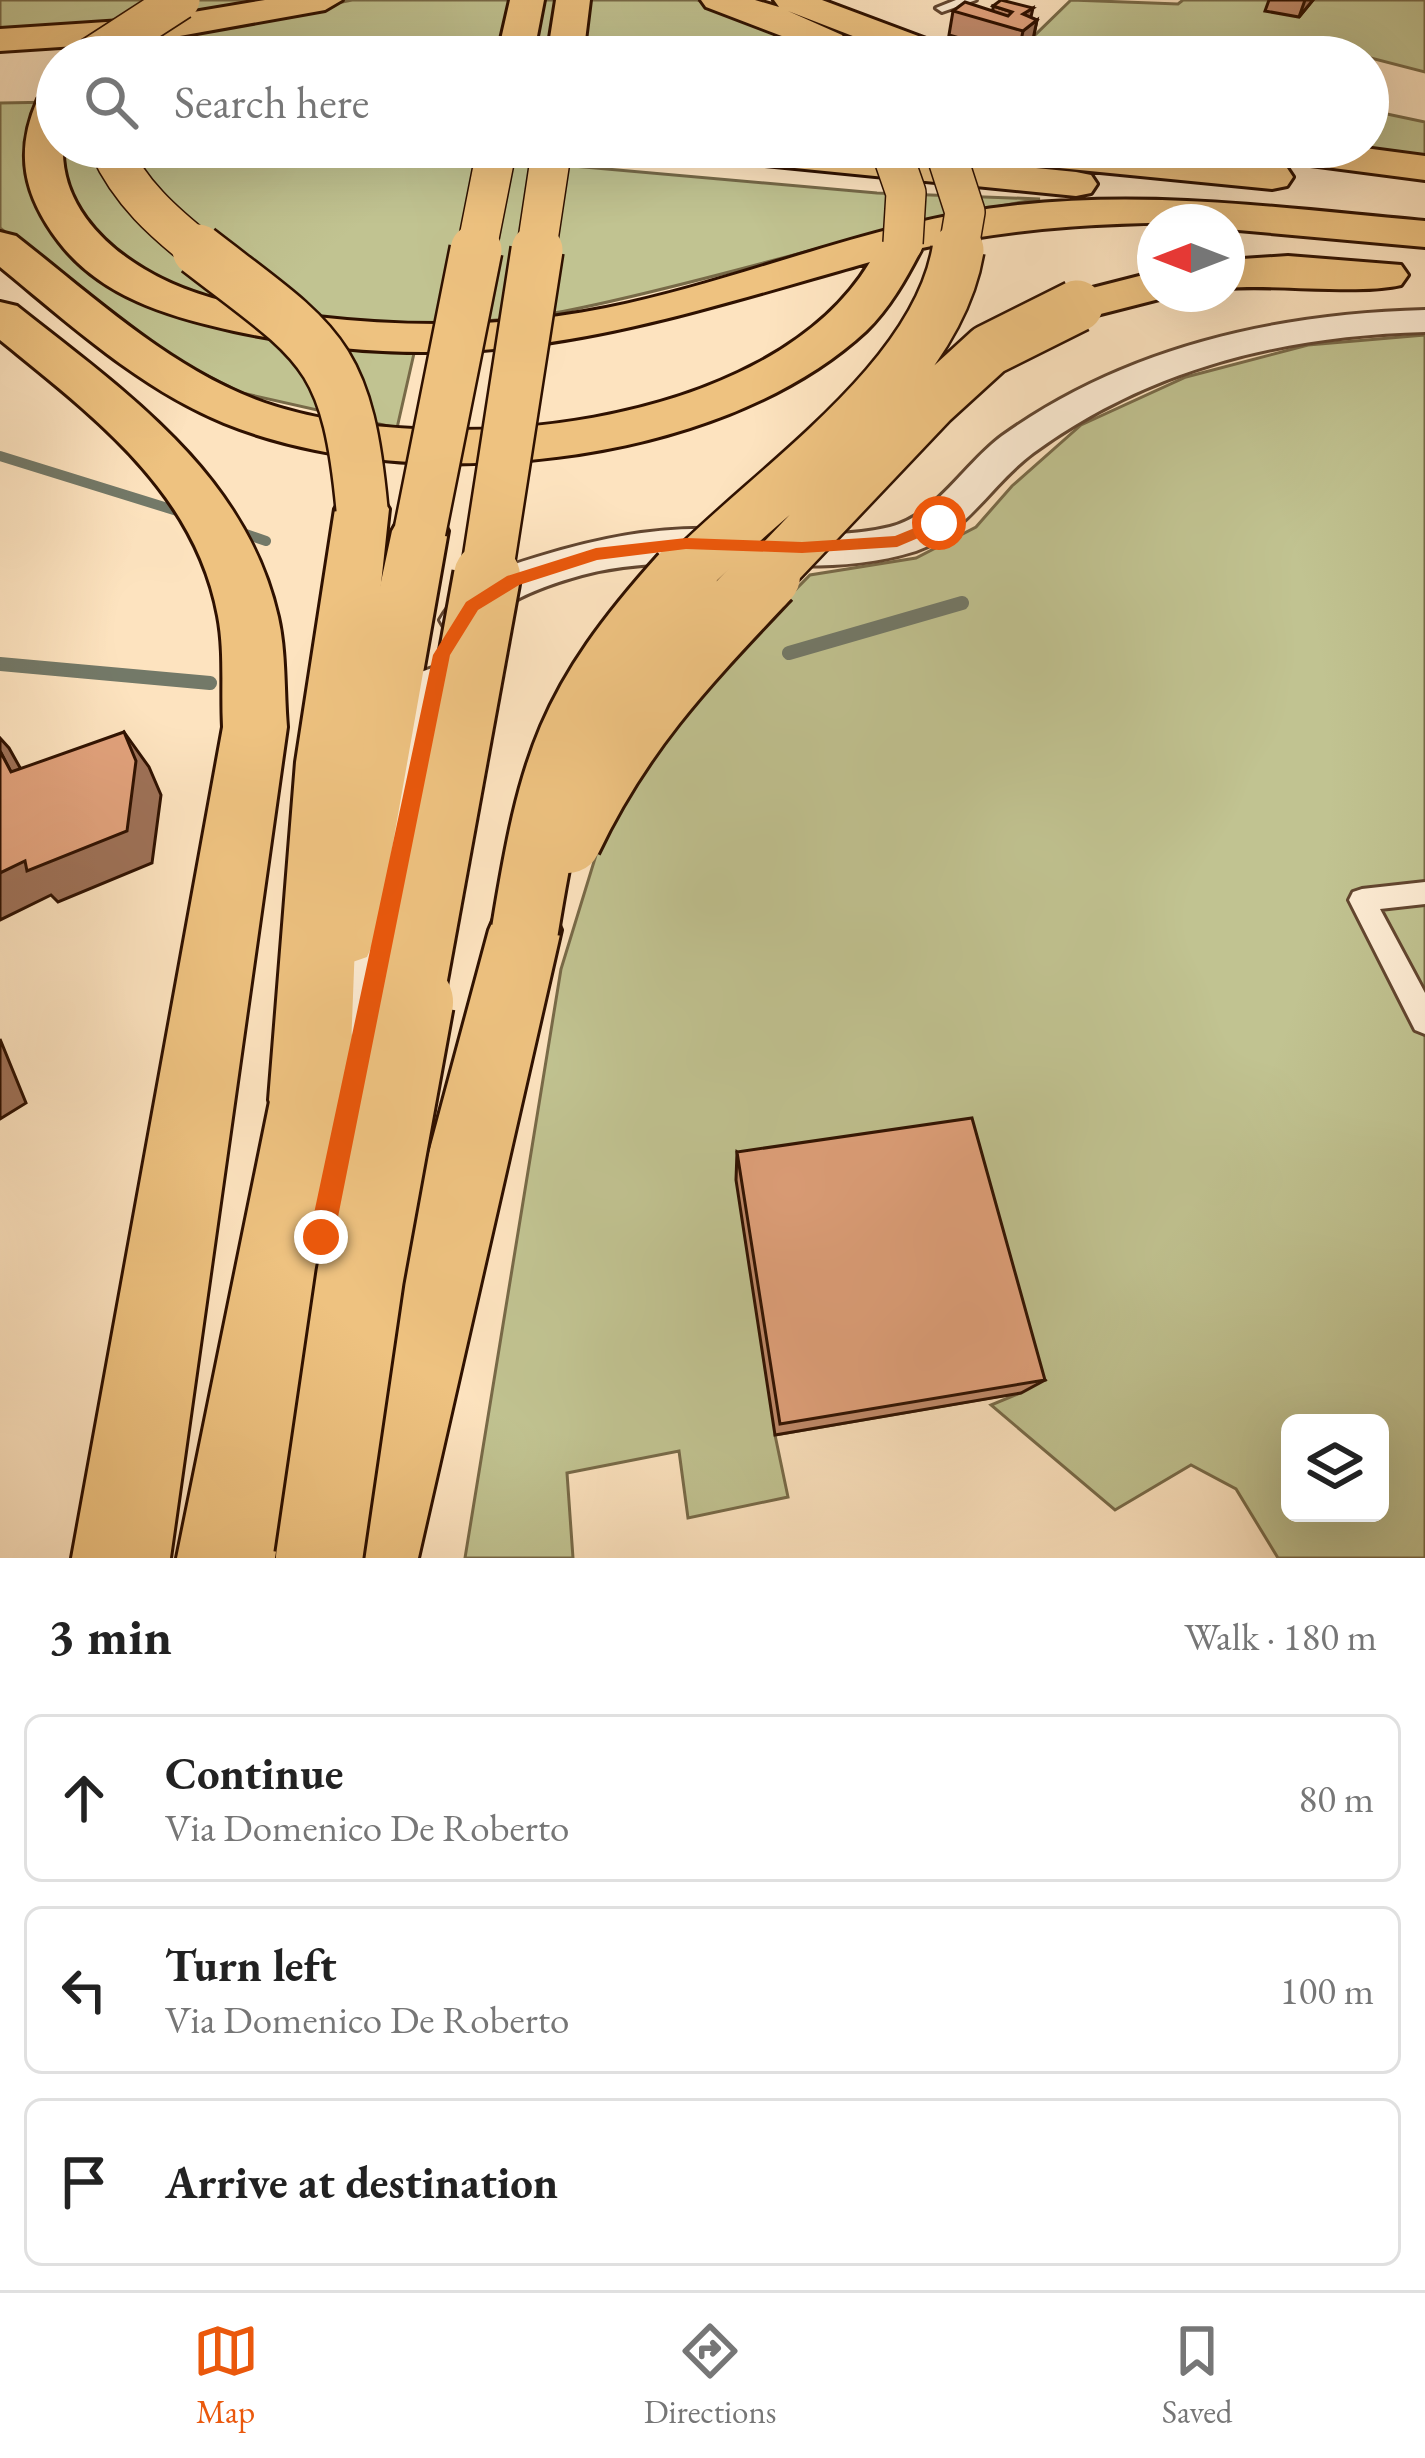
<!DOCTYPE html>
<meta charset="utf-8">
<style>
body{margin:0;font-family:"EB Garamond",serif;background:#f2f2f2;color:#222}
.controls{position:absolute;right:36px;bottom:36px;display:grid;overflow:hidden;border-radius:18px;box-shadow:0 12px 48px #0002}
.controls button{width:108px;height:108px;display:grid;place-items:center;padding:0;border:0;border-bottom:3px solid #e0e0e0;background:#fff;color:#222;font:60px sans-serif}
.compass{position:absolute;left:1137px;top:204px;width:108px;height:108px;border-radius:50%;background:#fff;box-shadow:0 12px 48px #0002;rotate:270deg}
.stop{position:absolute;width:36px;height:36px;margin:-27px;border:9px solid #ea580c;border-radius:50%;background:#fff}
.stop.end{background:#ea580c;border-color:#fff;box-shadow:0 3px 12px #0008}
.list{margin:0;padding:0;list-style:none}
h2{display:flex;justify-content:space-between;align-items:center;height:156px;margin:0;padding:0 48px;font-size:51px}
h2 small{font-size:39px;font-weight:400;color:#767676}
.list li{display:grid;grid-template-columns:78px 1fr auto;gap:36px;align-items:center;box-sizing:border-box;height:168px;margin:0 24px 24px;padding:0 24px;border:3px solid #e0e0e0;border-radius:18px}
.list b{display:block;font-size:45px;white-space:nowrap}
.list p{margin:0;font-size:39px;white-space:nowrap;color:#767676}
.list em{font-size:39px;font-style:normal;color:#767676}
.icon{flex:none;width:66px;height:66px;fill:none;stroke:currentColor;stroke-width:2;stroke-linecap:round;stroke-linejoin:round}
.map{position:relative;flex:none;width:1425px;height:1558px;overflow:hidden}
.search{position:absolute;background:#fff;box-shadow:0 12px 48px #0002;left:36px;right:36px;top:36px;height:132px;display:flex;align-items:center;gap:30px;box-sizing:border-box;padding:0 42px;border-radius:66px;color:#767676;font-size:45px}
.sheet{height:732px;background:#fff}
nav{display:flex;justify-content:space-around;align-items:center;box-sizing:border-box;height:168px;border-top:3px solid #e0e0e0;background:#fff;font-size:33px;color:#767676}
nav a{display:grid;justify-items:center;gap:6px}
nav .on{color:#ea580c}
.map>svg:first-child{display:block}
.green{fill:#c1c391;stroke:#786a48;stroke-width:3;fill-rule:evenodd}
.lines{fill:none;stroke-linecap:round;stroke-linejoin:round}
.stream-far1{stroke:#737968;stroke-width:10}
.stream{stroke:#737968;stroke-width:14}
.service-casing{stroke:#624630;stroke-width:6}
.minor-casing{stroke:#624630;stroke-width:6}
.trunk-casing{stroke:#2f1100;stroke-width:6}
.motorway-casing{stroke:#2f1100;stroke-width:6}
.service{fill:#feedd5;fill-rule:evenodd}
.minor{fill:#feedd5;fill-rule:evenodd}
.trunk{fill:#eec280;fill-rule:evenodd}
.motorway{fill:#eec280;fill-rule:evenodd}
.trunk-bridge-far3-casing{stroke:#2f1100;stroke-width:42;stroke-linecap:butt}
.trunk-bridge-far2-casing{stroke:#2f1100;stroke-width:56;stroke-linecap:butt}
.trunk-bridge-far1-casing{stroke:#2f1100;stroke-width:72;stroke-linecap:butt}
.trunk-bridge-casing{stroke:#2f1100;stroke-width:92;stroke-linecap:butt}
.motorway-bridge-far2-casing{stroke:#2f1100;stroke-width:42;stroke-linecap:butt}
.motorway-bridge-far1-casing{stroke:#2f1100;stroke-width:56;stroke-linecap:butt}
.motorway-bridge-casing{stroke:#2f1100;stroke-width:72;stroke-linecap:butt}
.trunk-bridge-far3{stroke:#eec280;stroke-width:39}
.trunk-bridge-far2{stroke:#eec280;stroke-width:51}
.trunk-bridge-far1{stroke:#eec280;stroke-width:66}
.trunk-bridge{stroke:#eec280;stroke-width:86}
.motorway-bridge-far2{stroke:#eec280;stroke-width:39}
.motorway-bridge-far1{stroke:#eec280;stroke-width:51}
.motorway-bridge{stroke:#eec280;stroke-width:66}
.wall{fill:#c28b6b;stroke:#2f1100;stroke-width:3}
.shaded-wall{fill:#9e7157;stroke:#2f1100;stroke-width:3}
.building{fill:#e2a27c;stroke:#2f1100;stroke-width:3}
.route{fill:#ea580c}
</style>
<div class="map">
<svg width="1425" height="1558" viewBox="0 0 1425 1558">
<rect width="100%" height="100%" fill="#fde3bf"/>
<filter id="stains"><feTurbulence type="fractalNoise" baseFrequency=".00167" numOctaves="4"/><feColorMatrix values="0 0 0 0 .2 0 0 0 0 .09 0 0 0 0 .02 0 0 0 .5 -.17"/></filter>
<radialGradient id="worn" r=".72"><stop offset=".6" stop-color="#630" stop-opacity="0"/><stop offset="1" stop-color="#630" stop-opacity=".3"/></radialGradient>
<path class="green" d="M0,0h295l-58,12 -237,19z
M352,0h345l46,13 95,44h-549l-230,-12 150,-16z
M1071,0l107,4 5,-4h242v72l-93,-24 -7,9h-297l14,-14 -11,-4z
M57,102v45h301l519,46 163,6c-158,25 -308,78 -465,110 -50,11 -104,12 -155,18l-23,101 -155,-35 -84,-42 -158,-123v-125z
M1368,110l57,12v42l-123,-17h66z
M1425,335v1223h-147l-42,-69 -45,-24 -76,45 -124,-105 29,-12 -245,42 13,62 -100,21 -9,-67 -112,22 6,85h-108l96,-589 39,-127 76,-131 134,-136 106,-17 60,-31 36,-41 69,-61 105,-48 122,-32zM1290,1423h90v90h-90z"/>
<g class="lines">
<path class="stream-far1" d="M0,456l190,59
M234,530l32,11"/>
<path class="stream" d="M789,653l173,-50
M0,664l210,19"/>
<defs>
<path id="service" d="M956,0h20l-34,12 -6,-4z
M1425,882v22l-45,5 45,84v41l-10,-4 -66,-130 4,-8 9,-3z"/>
<path id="minor" d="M1425,310v22c-143,4 -275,36 -392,121 -42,31 -66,80 -117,98 -105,34 -221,-6 -334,24 -25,7 -53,16 -75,30 -13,8 -21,24 -34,29 -10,4 -16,1 -26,-2l-7,-12c21,-37 57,-51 97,-63 59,-18 117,-30 179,-28 57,1 118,12 174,-2 47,-12 74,-63 112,-91 124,-89 273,-122 423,-126z
M435,667l17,6 7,13 -69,363 -9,20 -21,8 -21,-8 -9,-20 81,-363 7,-13z"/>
<path id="trunk" d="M510,0h34l-11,57h-36z
M556,0h34l-7,57h-36z
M420,512l20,5 8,14 -71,403 -10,23 -26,9 -26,-9 -10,-23 87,-403 8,-14z
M319,1010l27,11 11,26 -82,511h-98l104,-511 11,-26z"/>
<path id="motorway" d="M265,0h77l-17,10 -173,31 -152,10v-22l152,-10z
M701,0h54l24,7 -5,-7h48l131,49 5,8h-51l-119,-46 54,24 5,8 -5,8 -13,3 -123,-47z
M57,88v59h6c-2,54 37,96 81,122 51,31 114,41 173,48 96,11 194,10 289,-9 139,-28 270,-88 412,-103 136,-15 272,4 407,16v26l-198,-18v-7c-100,0 -203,3 -305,26 -15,29 -32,60 -56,83 -149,138 -458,167 -642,92 -85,-35 -154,-99 -224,-156v-35l16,4c77,60 155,134 249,167 171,58 504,28 605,-141 -233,66 -388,122 -636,69 -64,-14 -133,-34 -175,-89 -35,-46 -45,-89 -21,-143z
M683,147h143l250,25 15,3 6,9 -6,9 -15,3 -373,-37 -14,-3z
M1013,147h79l180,18 15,3 6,9 -6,9 -15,3 -243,-24 -14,-3 -6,-9z
M1244,147h113l68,9v24l-161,-21 -14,-3z
M1288,256l113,9 7,10 -7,10c-42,10 -124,-1 -174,3v-28z
M1155,272v22l16,2 -94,24 -16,-4 -7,-10 7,-10z
M0,302l17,4c107,85 229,168 261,311 8,35 6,74 9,110l-117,831h-98l151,-831c-2,-37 2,-75 -5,-111 -23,-125 -126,-201 -218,-276z
M362,490l19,6 8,13 -27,253 -13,338 -12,27 -28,12 -28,-12 -12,-27 27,-338 39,-253 8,-13z
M525,898l26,9 10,23 -143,628h-98l169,-628 10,-23z"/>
</defs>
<use href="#service" class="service-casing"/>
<use href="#minor" class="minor-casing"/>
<use href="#trunk" class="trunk-casing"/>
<use href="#motorway" class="motorway-casing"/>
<use href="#service" class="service"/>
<use href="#minor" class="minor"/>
<use href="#trunk" class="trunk"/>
<use href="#motorway" class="motorway"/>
<defs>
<path id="trunk-bridge-far3" d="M476,253l21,-106
M536,253l16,-106"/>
<path id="trunk-bridge-far2" d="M420,531l56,-281
M486,579l51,-329"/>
<path id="trunk-bridge-far1" d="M409,1005l78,-429"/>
<path id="trunk-bridge" d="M319,1558l41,-281 50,-275"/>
<path id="motorway-bridge-far2" d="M92,57l88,-57
M109,147c21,46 54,75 93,106
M890,147l16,46 -3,50
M944,147l21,65 -7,41"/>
<path id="motorway-bridge-far1" d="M198,250c120,93 149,99 164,259
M682,579c88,-91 254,-197 276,-329
M764,579l168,-177 57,-52 88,-44"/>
<path id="motorway-bridge" d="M568,840c52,-110 117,-177 199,-264
M525,930c27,-166 44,-226 159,-354"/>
</defs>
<use href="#trunk-bridge-far3" class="trunk-bridge-far3-casing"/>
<use href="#trunk-bridge-far2" class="trunk-bridge-far2-casing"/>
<use href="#trunk-bridge-far1" class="trunk-bridge-far1-casing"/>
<use href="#trunk-bridge" class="trunk-bridge-casing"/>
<use href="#motorway-bridge-far2" class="motorway-bridge-far2-casing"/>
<use href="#motorway-bridge-far1" class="motorway-bridge-far1-casing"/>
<use href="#motorway-bridge" class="motorway-bridge-casing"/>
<use href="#trunk-bridge-far3" class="trunk-bridge-far3"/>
<use href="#trunk-bridge-far2" class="trunk-bridge-far2"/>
<use href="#trunk-bridge-far1" class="trunk-bridge-far1"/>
<use href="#trunk-bridge" class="trunk-bridge"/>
<use href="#motorway-bridge-far2" class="motorway-bridge-far2"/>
<use href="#motorway-bridge-far1" class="motorway-bridge-far1"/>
<use href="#motorway-bridge" class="motorway-bridge"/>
</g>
<path class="wall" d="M1269,0h44l-14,17 -34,-6z
M993,6l44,14 -5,24 -14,11 -69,-20 4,-24h40z
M737,1152l308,228 -24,13 -246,42 -39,-255z"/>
<path class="shaded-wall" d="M1305,0h8l-14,17z
M1033,8l-4,18 8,-6 -5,24 -14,11 5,-24v-17z
M124,732l25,35 12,28 -9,68 -94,39 -7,-7 -51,25v-47z
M0,738l9,10 32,57 -30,-33 -11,-21z
M0,1039l26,64 -26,16z"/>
<path class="building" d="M1001,0l32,8 -10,6 14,6 -14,11 -70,-20 12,-9 43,14 4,-4 -19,-6z
M124,732l12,29 -9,70 -100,40 -2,-10 -25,12v-122l11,21z
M972,1118l73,262 -265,44 -43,-272z"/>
<path class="route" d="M939,518l5,9 -47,20 -95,6 -116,-4 -89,11 -78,25 -41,25 -28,45 -116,582 -13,12 -9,-4 -3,-8 124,-582 33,-53 41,-26 89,-28 90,-10 116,4 93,-6z"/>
<rect width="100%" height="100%" filter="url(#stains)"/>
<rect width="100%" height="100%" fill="url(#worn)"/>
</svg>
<div class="controls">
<button><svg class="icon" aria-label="layers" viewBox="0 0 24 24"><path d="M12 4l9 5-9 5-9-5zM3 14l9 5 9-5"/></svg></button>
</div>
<svg class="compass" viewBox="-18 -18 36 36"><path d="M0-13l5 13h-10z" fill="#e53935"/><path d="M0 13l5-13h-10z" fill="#767676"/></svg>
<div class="stop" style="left:939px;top:523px"></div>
<div class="stop end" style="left:321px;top:1237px"></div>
<div class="search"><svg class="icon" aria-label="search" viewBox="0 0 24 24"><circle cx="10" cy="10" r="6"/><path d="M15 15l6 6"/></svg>Search here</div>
</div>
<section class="sheet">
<h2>3 min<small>Walk · 180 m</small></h2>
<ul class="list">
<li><svg class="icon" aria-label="ahead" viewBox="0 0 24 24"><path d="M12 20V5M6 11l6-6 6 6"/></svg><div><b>Continue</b><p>Via Domenico De Roberto</p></div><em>80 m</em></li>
<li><svg class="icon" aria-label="left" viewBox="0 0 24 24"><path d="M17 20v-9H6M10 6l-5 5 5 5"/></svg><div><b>Turn left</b><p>Via Domenico De Roberto</p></div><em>100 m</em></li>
<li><svg class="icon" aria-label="arrive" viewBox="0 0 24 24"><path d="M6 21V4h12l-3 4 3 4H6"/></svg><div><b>Arrive at destination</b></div></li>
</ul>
</section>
<nav>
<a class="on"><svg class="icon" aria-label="map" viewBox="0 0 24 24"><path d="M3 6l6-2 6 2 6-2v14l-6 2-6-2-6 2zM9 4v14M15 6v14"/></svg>Map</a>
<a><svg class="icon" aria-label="directions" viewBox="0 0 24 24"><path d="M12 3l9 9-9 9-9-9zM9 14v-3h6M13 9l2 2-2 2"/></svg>Directions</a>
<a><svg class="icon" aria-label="saved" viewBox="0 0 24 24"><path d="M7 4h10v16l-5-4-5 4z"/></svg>Saved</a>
</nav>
